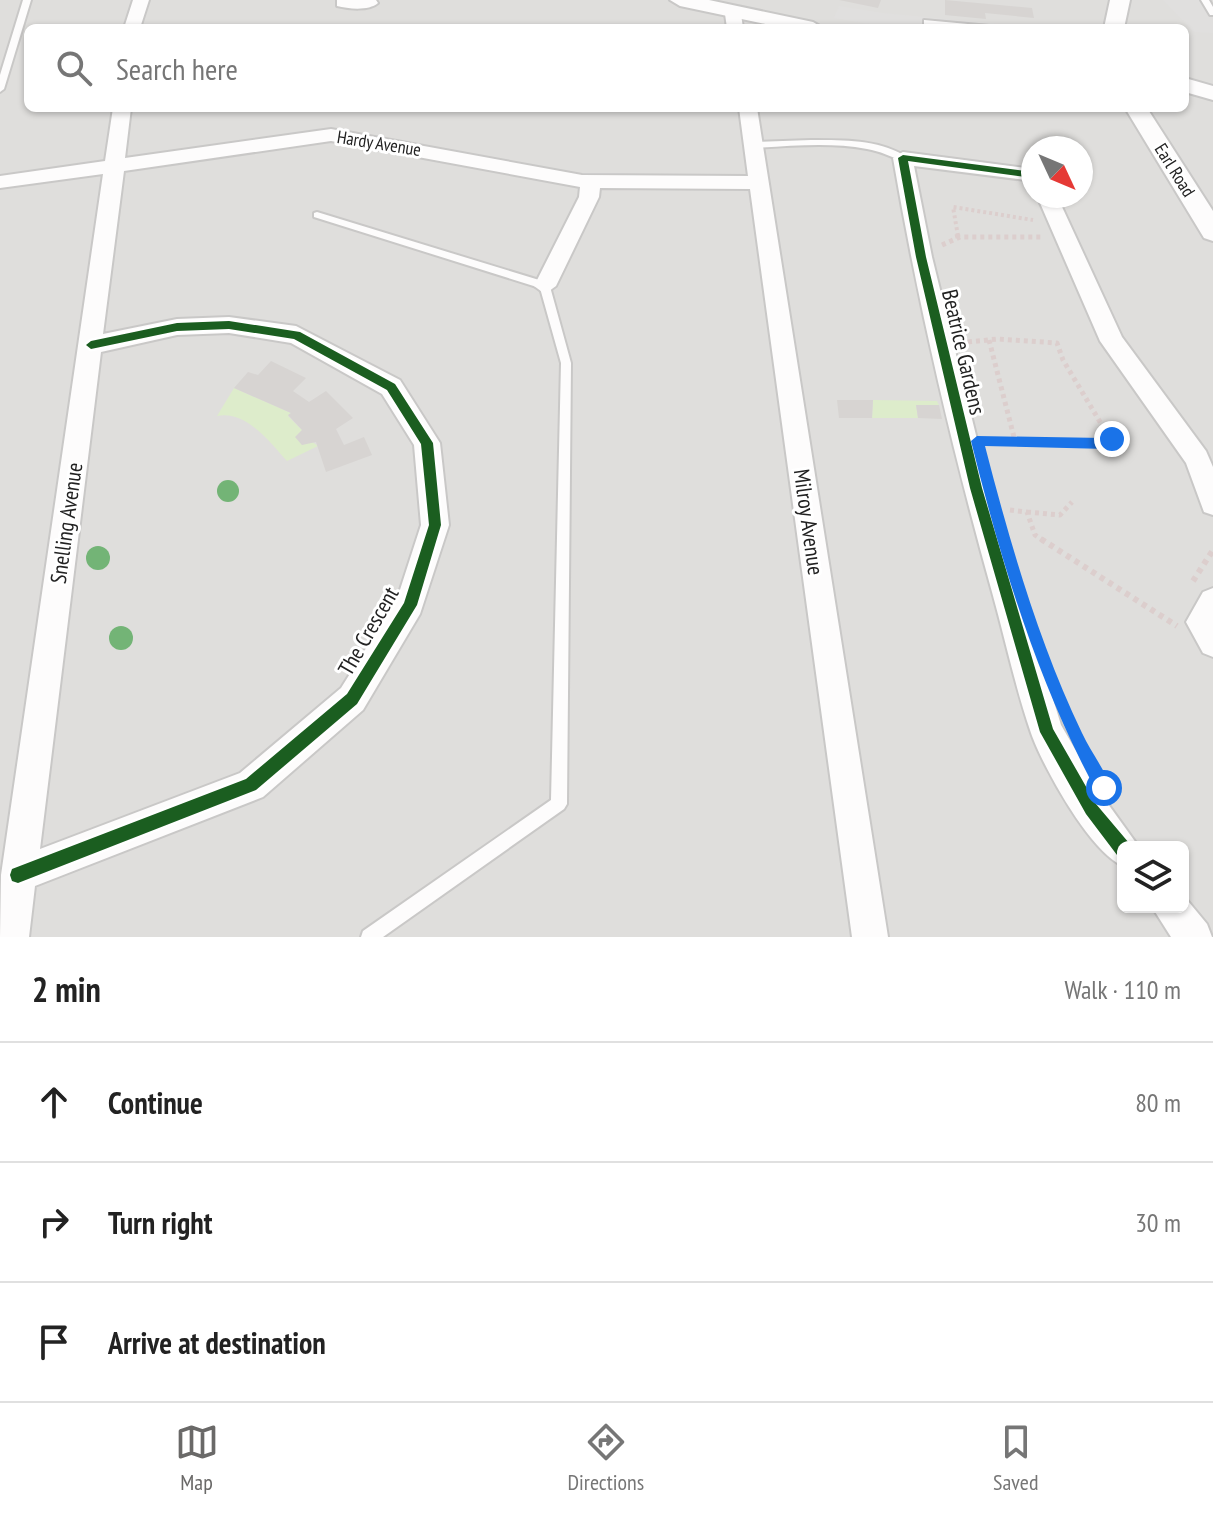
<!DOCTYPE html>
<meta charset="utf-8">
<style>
body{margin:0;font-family:"PT Sans Narrow",sans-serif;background:#f6f6f6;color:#222}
.controls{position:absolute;right:24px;bottom:24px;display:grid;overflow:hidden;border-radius:12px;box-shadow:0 2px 6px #0004}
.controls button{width:72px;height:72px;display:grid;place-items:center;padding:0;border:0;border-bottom:2px solid #e0e0e0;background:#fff;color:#222;font:40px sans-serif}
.compass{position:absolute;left:1021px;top:136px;width:72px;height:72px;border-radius:50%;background:#fff;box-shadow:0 2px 6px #0004;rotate:134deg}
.stop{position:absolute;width:24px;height:24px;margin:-18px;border:6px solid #1a73e8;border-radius:50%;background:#fff}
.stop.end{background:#1a73e8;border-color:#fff;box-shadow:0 2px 8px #0008}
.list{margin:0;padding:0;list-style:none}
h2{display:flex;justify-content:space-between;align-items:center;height:104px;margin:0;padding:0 32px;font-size:34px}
h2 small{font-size:26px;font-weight:400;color:#767676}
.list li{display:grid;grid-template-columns:52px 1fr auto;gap:24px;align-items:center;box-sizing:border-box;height:120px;padding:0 32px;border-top:2px solid #e0e0e0}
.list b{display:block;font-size:30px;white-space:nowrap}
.list em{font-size:26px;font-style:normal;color:#767676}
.icon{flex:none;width:44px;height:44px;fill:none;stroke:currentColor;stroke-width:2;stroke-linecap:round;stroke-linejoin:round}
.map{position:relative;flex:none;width:1213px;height:937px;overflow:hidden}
.search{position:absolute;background:#fff;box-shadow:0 2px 6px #0004;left:24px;right:24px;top:24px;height:88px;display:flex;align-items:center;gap:20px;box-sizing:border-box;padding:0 28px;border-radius:12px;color:#767676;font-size:30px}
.sheet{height:464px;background:#fff}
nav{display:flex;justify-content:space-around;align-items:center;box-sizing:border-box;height:112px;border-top:2px solid #e0e0e0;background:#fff;font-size:22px;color:#767676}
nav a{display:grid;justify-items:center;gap:4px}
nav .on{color:#6a6968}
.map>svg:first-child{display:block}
.residential{fill:#dfdedc;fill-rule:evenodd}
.grass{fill:#ddeccb}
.parking{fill:#e0dfde}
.building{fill:#d7d4d2}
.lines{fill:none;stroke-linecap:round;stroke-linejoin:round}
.service-casing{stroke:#c9c8c7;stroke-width:4}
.minor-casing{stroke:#c9c8c7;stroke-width:4}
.tertiary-casing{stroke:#c9c8c7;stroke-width:4}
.path-far2{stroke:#dccecd;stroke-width:4;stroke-dasharray:3 3;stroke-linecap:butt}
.path-far1{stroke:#dccecd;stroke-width:5;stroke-dasharray:4 4;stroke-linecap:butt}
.path{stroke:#dccecd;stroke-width:6;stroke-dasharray:5 5;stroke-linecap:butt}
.service{fill:#fdfcfc;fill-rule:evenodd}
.minor{fill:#fdfcfc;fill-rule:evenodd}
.tertiary{fill:#fdfcfc;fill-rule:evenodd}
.cycleway-casing{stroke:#fff;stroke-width:5}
.cycleway{fill:#1b5e20;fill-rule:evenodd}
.tree{fill:#73b476}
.route{fill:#1a73e8}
.labels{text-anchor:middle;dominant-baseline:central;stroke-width:6;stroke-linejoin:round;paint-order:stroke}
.far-street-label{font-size:18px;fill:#222;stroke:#fff}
.street-label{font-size:22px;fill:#222;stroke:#fff}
</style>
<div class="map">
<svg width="1213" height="937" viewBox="0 0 1213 937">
<rect width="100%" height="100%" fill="#f0eeeb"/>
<path class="residential" d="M0,0h1213v937h-1213zM28,28h1157v80h-1157zM1033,148h48v48h-48zM1123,847h60v60h-60z"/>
<path class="grass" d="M234,388l57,25 -3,3 14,14 -6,7 6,8 9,-4 7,5 -31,15c-17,-19 -41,-51 -70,-45z
M873,400l64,1 2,4h-23l2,13h-46z"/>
<path class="parking" d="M1163,0h50v33l-19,-1z
M839,6l44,7 158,15h-148l-59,-10z"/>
<path class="building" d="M839,0h42l-3,8z
M945,0l87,8 2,10 -49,-5 1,6 -41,-4z
M271,361l35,17 -13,13 16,11 17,-11 27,27 -17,11 8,16 20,-8 8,18 -46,17 -10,-30 -14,3 -7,-8 7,-7 -14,-15 3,-2 -57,-25 14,-16 10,3z
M837,400h36l-1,18h-33z
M916,405h23l3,14 -24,-1z"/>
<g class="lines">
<defs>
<path id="service" d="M23,0h8l-27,89 -4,3v-17z
M1201,0h8l4,7v8h-3z
M924,20l66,6 4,2h-28l-39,-4h-3z
M811,140c31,0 70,-1 97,18l-5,3c-12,-4 -23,-10 -36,-12 -37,-7 -76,-3 -113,-1l-4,-3 4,-3z
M317,212l232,71 22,80 -4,441 -3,5 -181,128h-22l2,-6 188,-131 10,-437 -21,-75 -226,-71v-4z"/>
<path id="minor" d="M133,0h16l-9,28h-16z
M337,0h39l2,3c-9,8 -29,6 -41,3z
M733,9l8,5 2,14h-16l-2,-14z
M113,108h18l-6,50 206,-29 251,46 166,1 -9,-68h18l131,829h-36l-102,-748 -150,-1 -1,9 -43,89 -11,8 -11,-8 45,-89 1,-10 -249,-46 -207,30 -21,163 74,-15 52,-2 67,9 104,54 40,63 9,82 -29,89 -57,96 -100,87 -228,89 -6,51h-29l1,-62 102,-701 -103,14v-12l105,-15zM229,333l62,10 91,51 32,51 7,80 -24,74 -56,89 -101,85 -200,76 61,-497 76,-17z
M903,152l130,17v12l-119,-15 18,91 57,231 72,237 42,72 36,50h-16v19c-33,-14 -80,-99 -92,-133 -16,-46 -26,-95 -39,-141 -40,-143 -74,-288 -99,-434z
M1037,196h20l65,141 84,114 7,16v48l-9,-3 -18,-49 -86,-122z
M1213,588v69l-10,-4 -17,-31 17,-30z
M1183,895l24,29 5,13h-41l-19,-30h31z"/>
<path id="tertiary" d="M670,0h39l104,22 10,6h-39l-104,-22z
M1110,0h20l-6,28h-20z
M1185,78l28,8v14l-28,-8z
M1125,108h22l66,103v30l-9,-3z"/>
</defs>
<use href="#service" class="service-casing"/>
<use href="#minor" class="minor-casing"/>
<use href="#tertiary" class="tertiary-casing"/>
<path class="path-far2" d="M958,236l-5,-29 80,13"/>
<path class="path-far1" d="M957,234l1,4
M942,245l18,-8h81
M989,340l26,101
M968,342l30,-3 59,4 6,17 49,82 -120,-2
M1010,510l17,2 8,23 9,6
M1027,512l33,3 12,-13"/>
<path class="path" d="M1041,539l136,87
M1193,581l20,-31"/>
<use href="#service" class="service"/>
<use href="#minor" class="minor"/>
<use href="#tertiary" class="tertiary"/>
<defs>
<path id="cycleway" d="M903,155l130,17v6l-125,-17 18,96 56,231 71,241 43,75 33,39 1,4h-7v10l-6,-2 -31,-41 -46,-82 -70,-244 -54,-231 -18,-99z
M229,321l71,11 95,52 38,59 8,82 -24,80 -60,99 -101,86 -238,93 -6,-2 -2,-6 2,-6 234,-90 101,-85 57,-91 25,-78 -8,-81 -34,-54 -93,-51 -65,-10 -52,2 -86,18 -5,-4 5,-4 86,-18z"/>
</defs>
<use href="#cycleway" class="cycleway-casing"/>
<use href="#cycleway" class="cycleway"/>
</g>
<g class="tree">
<circle cx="228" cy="491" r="11"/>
<circle cx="98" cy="558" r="12"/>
<circle cx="121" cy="638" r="12"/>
</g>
<path class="route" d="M1112,434l6,5 -11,10 -122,-3c25,97 54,197 97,287 9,19 22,36 30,55l-8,8 -6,-2c-60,-110 -97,-232 -127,-353l6,-5 127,2z"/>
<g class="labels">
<g class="far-street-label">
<text transform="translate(379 143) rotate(9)">Hardy Avenue</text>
<text transform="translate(1175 170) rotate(58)">Earl Road</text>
</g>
<g class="street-label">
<text transform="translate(964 352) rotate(77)">Beatrice Gardens</text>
<text transform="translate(809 522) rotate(82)">Milroy Avenue</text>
<text transform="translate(66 523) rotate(-82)">Snelling Avenue</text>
<text transform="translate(368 631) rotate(-60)">The Crescent</text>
</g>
</g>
</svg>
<div class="controls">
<button><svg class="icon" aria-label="layers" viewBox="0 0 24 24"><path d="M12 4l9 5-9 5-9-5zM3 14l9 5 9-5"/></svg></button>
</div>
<svg class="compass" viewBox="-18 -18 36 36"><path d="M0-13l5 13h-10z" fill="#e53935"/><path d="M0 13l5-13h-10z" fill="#767676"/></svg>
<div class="stop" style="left:1104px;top:788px"></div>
<div class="stop end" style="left:1112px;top:439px"></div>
<div class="search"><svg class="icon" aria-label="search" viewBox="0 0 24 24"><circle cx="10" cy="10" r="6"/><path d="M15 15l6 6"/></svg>Search here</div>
</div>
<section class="sheet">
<h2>2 min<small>Walk · 110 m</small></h2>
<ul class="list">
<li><svg class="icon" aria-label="ahead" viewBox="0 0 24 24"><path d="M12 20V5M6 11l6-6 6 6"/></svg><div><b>Continue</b></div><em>80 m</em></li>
<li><svg class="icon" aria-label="right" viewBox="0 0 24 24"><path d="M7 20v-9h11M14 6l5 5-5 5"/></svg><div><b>Turn right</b></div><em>30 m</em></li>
<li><svg class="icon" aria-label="arrive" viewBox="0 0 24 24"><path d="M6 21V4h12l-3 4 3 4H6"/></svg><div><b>Arrive at destination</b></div></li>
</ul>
</section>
<nav>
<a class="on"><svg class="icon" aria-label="map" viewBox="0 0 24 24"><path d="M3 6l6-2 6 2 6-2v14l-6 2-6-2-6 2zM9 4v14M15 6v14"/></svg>Map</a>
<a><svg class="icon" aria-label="directions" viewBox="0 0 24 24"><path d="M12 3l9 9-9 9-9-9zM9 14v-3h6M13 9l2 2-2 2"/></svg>Directions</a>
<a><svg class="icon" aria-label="saved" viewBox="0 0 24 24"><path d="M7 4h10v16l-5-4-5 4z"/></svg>Saved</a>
</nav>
